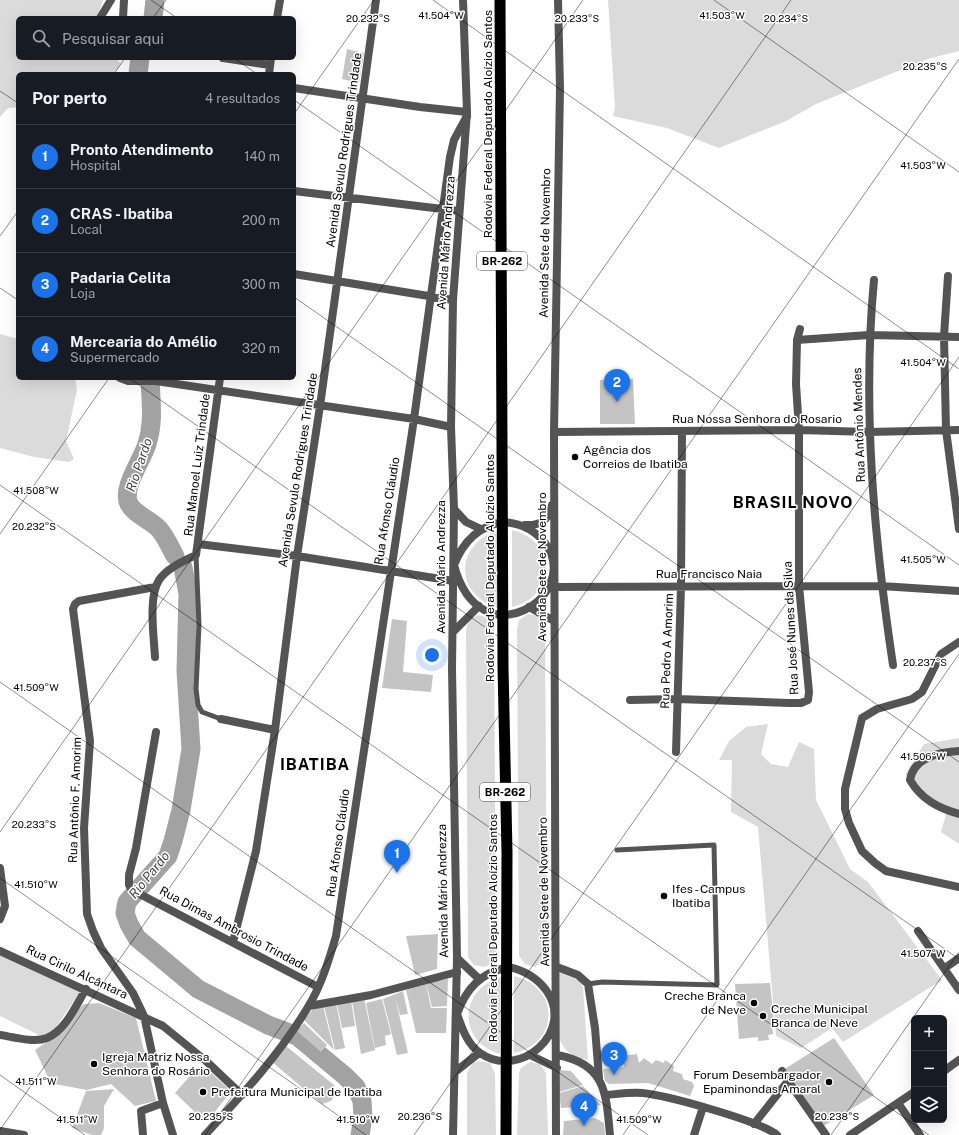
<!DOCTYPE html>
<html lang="pt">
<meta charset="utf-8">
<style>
body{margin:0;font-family:"Public Sans",sans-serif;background:#20242c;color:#f1f3f6}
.controls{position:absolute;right:12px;bottom:12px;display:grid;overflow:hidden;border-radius:6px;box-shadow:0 4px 16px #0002}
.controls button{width:36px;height:36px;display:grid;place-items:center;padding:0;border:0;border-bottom:1px solid #363941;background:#171b24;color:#f1f3f6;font:20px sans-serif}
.you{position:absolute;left:432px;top:655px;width:14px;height:14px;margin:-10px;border:3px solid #fff;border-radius:50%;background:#1a73e8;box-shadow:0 0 0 6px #1a73e833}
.badge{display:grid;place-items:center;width:26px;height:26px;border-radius:50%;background:#1a73e8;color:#fff;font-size:13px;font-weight:700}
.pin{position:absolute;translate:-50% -33px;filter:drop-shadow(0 1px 2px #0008)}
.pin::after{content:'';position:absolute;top:21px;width:14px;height:12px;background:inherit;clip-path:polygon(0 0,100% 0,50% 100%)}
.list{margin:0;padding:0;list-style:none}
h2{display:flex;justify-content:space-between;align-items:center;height:52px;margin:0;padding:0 16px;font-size:17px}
h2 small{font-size:13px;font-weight:400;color:#9ea1a6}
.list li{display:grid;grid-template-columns:26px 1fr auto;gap:12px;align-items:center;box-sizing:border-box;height:64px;padding:0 16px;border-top:1px solid #363941}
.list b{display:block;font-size:15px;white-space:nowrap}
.list p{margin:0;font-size:13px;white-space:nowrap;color:#9ea1a6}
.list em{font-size:13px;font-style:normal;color:#9ea1a6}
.icon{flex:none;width:22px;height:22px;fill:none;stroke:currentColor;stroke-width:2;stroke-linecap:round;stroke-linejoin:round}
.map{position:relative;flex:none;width:959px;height:1135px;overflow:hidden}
.search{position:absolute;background:#171b24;box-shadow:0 4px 16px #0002;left:16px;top:16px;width:280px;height:44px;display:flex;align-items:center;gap:10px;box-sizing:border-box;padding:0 14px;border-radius:6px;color:#9ea1a6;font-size:15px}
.panel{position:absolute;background:#171b24;box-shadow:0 4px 16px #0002;left:16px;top:72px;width:280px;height:308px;border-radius:6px}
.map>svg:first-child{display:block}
.green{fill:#dbdbdb}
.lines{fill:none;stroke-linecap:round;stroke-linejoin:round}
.river{stroke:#a2a2a2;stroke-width:19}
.building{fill:#c4c4c4}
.service{stroke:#545454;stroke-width:5}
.minor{stroke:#545454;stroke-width:8}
.tertiary{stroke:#545454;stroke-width:8}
.trunk{stroke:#000;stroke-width:11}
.ticks{fill:none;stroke:#000;stroke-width:1;stroke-opacity:0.45}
.poi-dot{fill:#000;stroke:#fff;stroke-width:1.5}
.labels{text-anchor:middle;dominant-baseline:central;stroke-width:3;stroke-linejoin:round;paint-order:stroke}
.shield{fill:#fff;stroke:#4c4c4c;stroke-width:1}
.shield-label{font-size:11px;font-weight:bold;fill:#000}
.street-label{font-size:12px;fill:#000;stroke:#fff}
.poi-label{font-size:12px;fill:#000;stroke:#fff;text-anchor:start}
.water-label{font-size:13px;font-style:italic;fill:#434343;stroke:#fff}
.district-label{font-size:16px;font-weight:bold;letter-spacing:1px;fill:#000;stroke:#fff}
.ticks-label{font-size:10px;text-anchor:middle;fill:#000;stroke:#fff;stroke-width:3;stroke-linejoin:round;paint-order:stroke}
</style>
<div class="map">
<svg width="959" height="1135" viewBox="0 0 959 1135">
<rect width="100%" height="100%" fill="#fff"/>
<path class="green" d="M0,0h103l-4,12 1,6h-82v40h98l5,6 -8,10h-95v33l-10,1 -8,9z
M608,0h351v51l-31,8 -112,45 -30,17 -67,27 -52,-20 -54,-12 2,-9z
M0,334l18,5v39h57l2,12 -11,51 8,18 -5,3 -35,-5 -34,-9z
M512,530c46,11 45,66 0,77z
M497,531v77c-43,-15 -42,-63 0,-77z
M528,614l11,2 6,9 2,328 -4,9 -8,5 -10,-3 -6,-8 -2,-326 2,-10z
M478,615l10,2 6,9 2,327 -3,10 -9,4 -10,-2 -6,-8 -2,-327 3,-10z
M768,724l-7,30 10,10 17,3 11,-25 15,7 2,51 34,69 18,13 74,98 -99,62 -11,-14 -31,20 -25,-12 -18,-209 -27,-15 1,-52h-13l10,-19 17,-14z
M959,738v106l-18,-12 5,-18 -22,-19 -19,-20 19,-31z
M0,954l81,37 -27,39 -9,8 -45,-22z
M560,973l19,7 4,7 5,73c-14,-3 -22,-6 -28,-20z
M514,976c46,11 46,67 0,77z
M501,977l-1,77c-43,-12 -41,-65 1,-77z
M478,1061l12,2 5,10 1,62h-29v-62l6,-10z
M530,1062l10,2 6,9 2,62h-31l2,-62 2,-5z"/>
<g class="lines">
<path class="river" d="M153,18l2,-18
M138,74l2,-16
M150,380c1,22 4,42 -3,64 -4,15 -26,44 -18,60 6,11 22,16 30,25 7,8 11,18 16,27
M183,567l5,27 -2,77 5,78 -10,61 -8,31 -5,15 -41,46 -2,11 4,11 8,14 61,51 70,36 29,11 48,40 11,11 6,14 1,16 -3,18"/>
</g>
<path class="building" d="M347,49l17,4 -5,30 -17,-4z
M633,379l2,45h-35v-44z
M392,619l15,2 -4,51 30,3 -2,17 -49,-4z
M438,934l-1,35 -22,6 -9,-39z
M448,979l-1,27 -15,1 -6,-24z
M770,983l4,39 -2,1 1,11 -5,1 1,5 -11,1v-4l-19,2 -4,-55z
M426,984l5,24h16l-1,25h-30l-10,-43z
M403,991l5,23 -8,1 -5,-18 13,56 -11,2 -14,-56z
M364,998l11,52 -14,4 -9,-53z
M382,999l9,35 -6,2 1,9 -11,3 -9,-45z
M351,1000l4,26 -13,2 -5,-24z
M99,1003l37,15 20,83 -21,5 -24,-22 -24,6 -32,-6 -7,-7 -13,-27 28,-19 10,-17 11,-10z
M336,1003l9,45 -10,2 -11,-44z
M323,1006l11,44 -30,-30 8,-10z
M304,1023l23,22 -6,7 -24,-21z
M834,1038l40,57 -52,32 -39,-57z
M286,1046l48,39 1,10 -4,6 -9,3 -50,-42z
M637,1054l2,9 5,-5 8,6 4,-4 8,3 1,-3 9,6 -1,5 9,3 1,5 9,3 2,4 -4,10 -42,-13 -39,1 -4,-3 -2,-12 21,-2 -2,-11z
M197,1068l12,3 22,20 -20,26 -14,-3 -22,-21z
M560,1070l11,1 12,14 -24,7z
M583,1086l18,19 -40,3 -2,-15z
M114,1089l-10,17v22l-3,7h-9l-20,-7 14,-37z
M595,1118l9,5 1,12h-42l1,-14z"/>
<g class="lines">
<path class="service" d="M196,555l3,70 -3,64 2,16 4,7 19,7
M588,984l14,-2 115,3 -3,-140 -97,5"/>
<path class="minor" d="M100,18l11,-18
M123,18l1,-18
M277,18l3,-18
M223,58l47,7
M269,74l2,-16
M294,88l126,19 47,5
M294,191l165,20
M294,274l159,26
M948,276l-4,60 2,94 13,99
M874,280c-12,128 0,258 19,385
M797,340l72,-5 90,2
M120,378l8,3h28l258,38 37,8
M554,432l245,-2 70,2 90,-2
M198,544l99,12 156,25
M155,587l-76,14 -4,3 -2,5 17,132 -6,87 3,86 6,17 8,17 32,45 11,23 19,87 10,32
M555,587l326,-1 78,5
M959,642l-18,12 -19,38 -10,7 -35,10 -15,9 -17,71v20l4,14 13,28 13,12 11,8 73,16
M155,657c-1,-20 -7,-60 4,-77 8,-12 25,-19 37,-25l24,-177
M630,700l47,-1 112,4h12l7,-3 1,-8 -10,-106v-156l-3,-46 1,-44 3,-11
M221,719l54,11
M156,732l-20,116 -7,27v10l3,5 186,97
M959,751c-20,1 -45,6 -49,29 11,19 28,28 49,34
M676,752l5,-166 1,-155
M0,868l5,38 -5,13
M918,931l41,59
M233,942l23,-91 19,-121 22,-174 23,-150 56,-406
M0,951l163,75 43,35 36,34
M557,967l21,8 10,9 7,44 4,50
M945,968l14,-10
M309,1006l62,-11 86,-23
M0,1035c13,2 34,8 47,3 19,-8 29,-33 39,-49
M944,1071l15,-11
M788,1081l38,54
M606,1095c12,-1 24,-3 36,-2 24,2 118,28 135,42
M898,1103l22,32
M754,1124l34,-43 -6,-10
M143,1135l-2,-24 22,-8
M205,1135c37,-40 75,-81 103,-128 13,-21 21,-47 28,-71l78,-517 36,-262 4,-17 13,-24
M694,1135l9,-28
M850,1135l64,-43"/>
<path class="tertiary" d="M454,509l12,13 15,7
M503,522c17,1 31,7 42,21 39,52 -65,120 -91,22 9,-23 24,-39 49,-43z
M525,525c15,1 24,-5 27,-20
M529,607l25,14
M453,632l26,-26
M457,958l22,21
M508,967c15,3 28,10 38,23 30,41 -26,91 -66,63 -13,-9 -18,-25 -23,-39 9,-25 23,-41 51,-47z
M530,1055l27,13
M557,1055c49,9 49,38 53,80
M455,1072l24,-19
M0,1131l24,4
M453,1135l4,-177 -5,-290 2,-159 -3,-82 2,-127 14,-188 -4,-112
M556,1135l-2,-703 6,-344 -2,-88"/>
<path class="trunk" d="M500,0l3,667 4,185 -1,283"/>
</g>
<path class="ticks" d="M151,0l26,18M433,0l526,369M714,0l245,172M153,18l13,-18M234,58l23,16M114,74l11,-16M0,91l18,12M294,100l665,465M294,114l80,-114M0,236l18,-25M0,288l18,12M294,297l665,465M129,378l830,581M0,485l929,650M0,534l109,-156M0,682l648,453M0,832l583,-832M0,878l366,257M0,1075l85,60M0,1130l791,-1130M205,1135l754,-1076M414,1135l545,-778M623,1135l336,-481M831,1135l128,-183"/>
<g class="poi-dot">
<circle cx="575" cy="457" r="4"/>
<circle cx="664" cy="896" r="4"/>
<circle cx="754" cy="1003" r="4"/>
<circle cx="763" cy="1016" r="4"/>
<circle cx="94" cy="1064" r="4"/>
<circle cx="829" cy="1082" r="4"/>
<circle cx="203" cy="1092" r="4"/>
</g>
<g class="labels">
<g class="shield">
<rect x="477" y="252" width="50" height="18" rx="3"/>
<rect x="480" y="783" width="50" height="18" rx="3"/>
</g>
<g class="shield-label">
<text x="502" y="261">BR-262</text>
<text x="505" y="792">BR-262</text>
</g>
<g class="street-label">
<text transform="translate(488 124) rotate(-90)">Rodovia Federal Deputado Aloízio Santos</text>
<text transform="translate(344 150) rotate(-82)">Avenida Sevulo Rodrigues Trindade</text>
<text transform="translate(446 243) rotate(-86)">Avenida Mário Andrezza</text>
<text transform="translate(545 243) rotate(-89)">Avenida Sete de Novembro</text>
<text x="757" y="419">Rua Nossa Senhora do Rosario</text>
<text transform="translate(859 425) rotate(-92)">Rua Antônio Mendes</text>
<text transform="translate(197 465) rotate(-83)">Rua Manoel Luiz Trindade</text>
<text transform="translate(298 470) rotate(-81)">Avenida Sevulo Rodrigues Trindade</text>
<text transform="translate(387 511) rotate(-81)">Rua Afonso Cláudio</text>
<text transform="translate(441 567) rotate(-90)">Avenida Mário Andrezza</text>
<text transform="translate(542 567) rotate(-90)">Avenida Sete de Novembro</text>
<text transform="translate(490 568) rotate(-90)">Rodovia Federal Deputado Aloízio Santos</text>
<text x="709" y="574">Rua Francisco Naia</text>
<text transform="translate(791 628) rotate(-93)">Rua José Nunes da Silva</text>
<text transform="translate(667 651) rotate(-88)">Rua Pedro A Amorim</text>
<text transform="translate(75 800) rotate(-88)">Rua Antônio F. Amorim</text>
<text transform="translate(338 843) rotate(-82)">Rua Afonso Cláudio</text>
<text transform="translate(443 891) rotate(-91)">Avenida Mário Andrezza</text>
<text transform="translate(544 892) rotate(-91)">Avenida Sete de Novembro</text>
<text transform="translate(493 928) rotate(-90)">Rodovia Federal Deputado Aloízio Santos</text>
<text transform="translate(234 929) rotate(28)">Rua Dimas Ambrosio Trindade</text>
<text transform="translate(77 972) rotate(25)">Rua Cirilo Alcântara</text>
</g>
<g class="poi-label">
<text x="583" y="450">Agência dos<tspan x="583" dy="14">Correios de Ibatiba</tspan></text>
<text x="672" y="889">Ifes - Campus<tspan x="672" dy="14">Ibatiba</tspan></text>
<text x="746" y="996" text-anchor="end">Creche Branca<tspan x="746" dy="14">de Neve</tspan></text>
<text x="771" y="1009">Creche Municipal<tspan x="771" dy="14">Branca de Neve</tspan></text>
<text x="102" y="1057">Igreja Matriz Nossa<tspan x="102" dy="14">Senhora do Rosário</tspan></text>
<text x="821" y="1075" text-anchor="end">Forum Desembargador<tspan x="821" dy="14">Epaminondas Amaral</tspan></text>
<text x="211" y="1092">Prefeitura Municipal de Ibatiba</text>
</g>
<g class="water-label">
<text transform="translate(139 465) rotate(-71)">Rio Pardo</text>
<text transform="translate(149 875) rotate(-51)">Rio Pardo</text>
</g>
<g class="district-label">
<text x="793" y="502">BRASIL NOVO</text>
<text x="315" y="764">IBATIBA</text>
</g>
</g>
<g class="ticks-label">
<text x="441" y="19">41.504°W</text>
<text x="722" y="19">41.503°W</text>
<text x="368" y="22">20.232°S</text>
<text x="577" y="22">20.233°S</text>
<text x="786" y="22">20.234°S</text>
<text x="925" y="70">20.235°S</text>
<text x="923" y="169">41.503°W</text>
<text x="923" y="366">41.504°W</text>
<text x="36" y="494">41.508°W</text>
<text x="34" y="530">20.232°S</text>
<text x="923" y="563">41.505°W</text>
<text x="925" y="666">20.237°S</text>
<text x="36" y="691">41.509°W</text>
<text x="923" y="760">41.506°W</text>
<text x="34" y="828">20.233°S</text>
<text x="36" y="888">41.510°W</text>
<text x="923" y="957">41.507°W</text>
<text x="36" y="1085">41.511°W</text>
<text x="211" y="1120">20.235°S</text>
<text x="420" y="1120">20.236°S</text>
<text x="837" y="1120">20.238°S</text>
<text x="77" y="1123">41.511°W</text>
<text x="358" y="1123">41.510°W</text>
<text x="639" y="1123">41.509°W</text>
</g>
</svg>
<div class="controls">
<button>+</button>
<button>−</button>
<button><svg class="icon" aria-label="layers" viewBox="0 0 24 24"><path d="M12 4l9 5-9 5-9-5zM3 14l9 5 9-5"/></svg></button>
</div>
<div class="you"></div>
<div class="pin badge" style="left:397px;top:873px">1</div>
<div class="pin badge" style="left:617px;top:402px">2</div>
<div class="pin badge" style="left:614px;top:1075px">3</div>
<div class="pin badge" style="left:584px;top:1126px">4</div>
<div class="search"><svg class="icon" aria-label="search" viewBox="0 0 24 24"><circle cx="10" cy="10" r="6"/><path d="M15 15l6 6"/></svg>Pesquisar aqui</div>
<section class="panel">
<h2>Por perto<small>4 resultados</small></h2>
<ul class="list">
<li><span class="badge">1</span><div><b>Pronto Atendimento</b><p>Hospital</p></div><em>140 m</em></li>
<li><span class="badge">2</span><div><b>CRAS - Ibatiba</b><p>Local</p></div><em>200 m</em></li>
<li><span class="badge">3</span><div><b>Padaria Celita</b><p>Loja</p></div><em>300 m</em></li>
<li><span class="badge">4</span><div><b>Mercearia do Amélio</b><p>Supermercado</p></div><em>320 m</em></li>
</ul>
</section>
</div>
